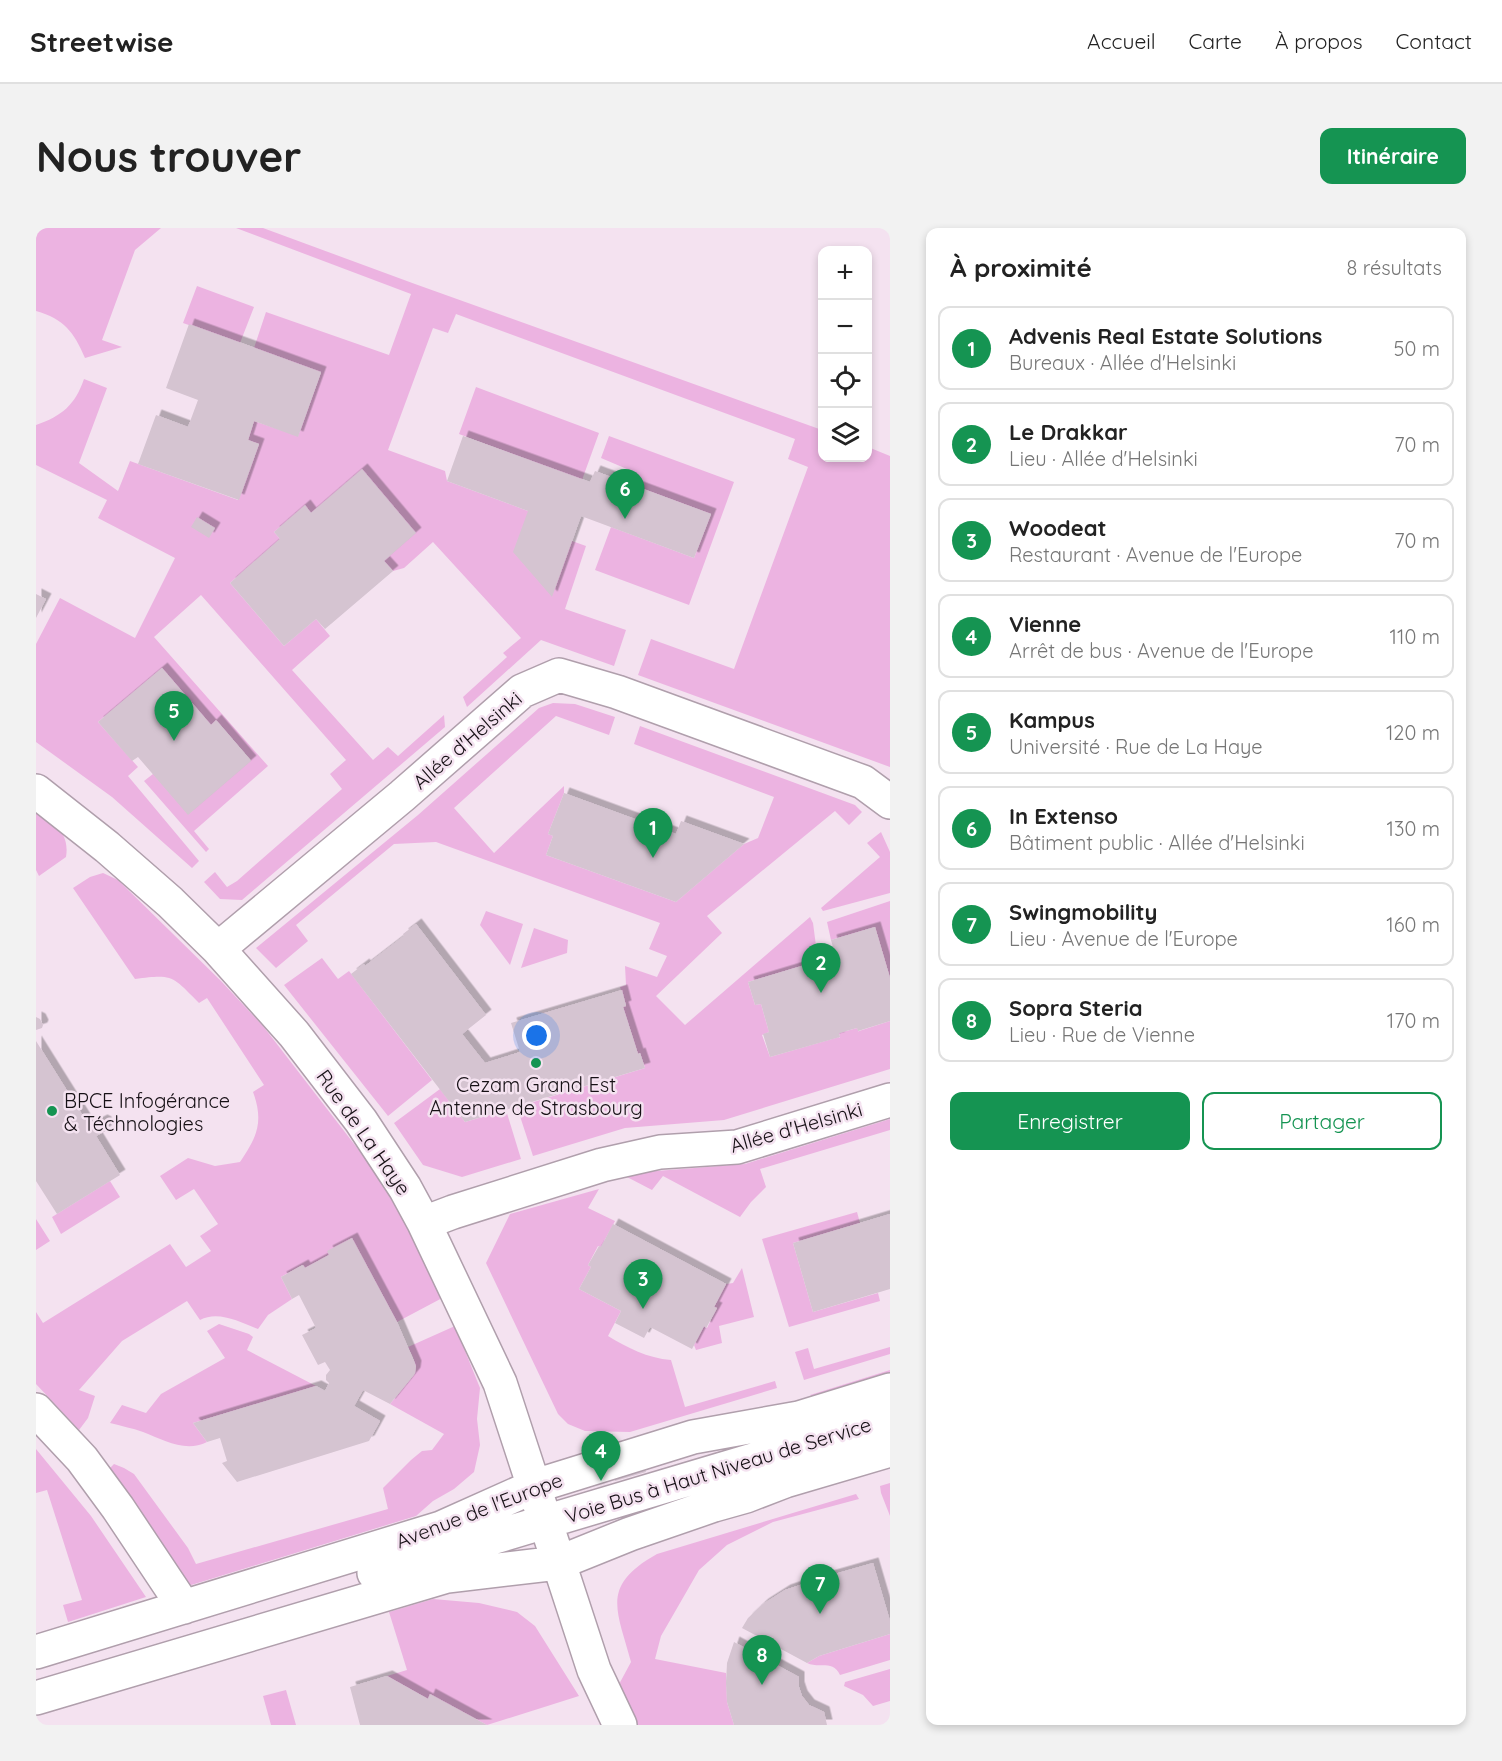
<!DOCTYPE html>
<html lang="fr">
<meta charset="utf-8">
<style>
body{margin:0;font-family:Quicksand,sans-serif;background:#f2f2f2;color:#222}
.controls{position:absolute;right:18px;top:18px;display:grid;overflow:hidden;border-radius:12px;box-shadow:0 3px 9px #0003}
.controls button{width:54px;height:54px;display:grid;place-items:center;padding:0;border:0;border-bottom:2px solid #e0e0e0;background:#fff;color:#222;font:30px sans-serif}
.you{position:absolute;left:501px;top:808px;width:21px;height:21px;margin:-15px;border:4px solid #fff;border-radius:50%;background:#1a73e8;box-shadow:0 0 0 9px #1a73e833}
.badge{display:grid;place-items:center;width:39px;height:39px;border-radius:50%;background:#159452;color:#fff;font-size:20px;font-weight:700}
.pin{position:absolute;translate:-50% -50px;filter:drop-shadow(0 2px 3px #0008)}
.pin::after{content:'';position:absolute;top:32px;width:21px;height:18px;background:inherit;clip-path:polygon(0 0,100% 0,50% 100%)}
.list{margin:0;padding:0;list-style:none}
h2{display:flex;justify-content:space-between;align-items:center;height:78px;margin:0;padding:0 24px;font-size:26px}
h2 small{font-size:20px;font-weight:400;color:#767676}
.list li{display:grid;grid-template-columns:39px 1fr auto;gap:18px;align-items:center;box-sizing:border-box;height:84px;margin:0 12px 12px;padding:0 12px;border:2px solid #e0e0e0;border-radius:12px}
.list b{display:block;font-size:22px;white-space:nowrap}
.list p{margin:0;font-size:20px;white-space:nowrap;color:#767676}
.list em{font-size:20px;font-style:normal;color:#767676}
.actions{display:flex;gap:12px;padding:18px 24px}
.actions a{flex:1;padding:14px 0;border:2px solid #159452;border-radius:12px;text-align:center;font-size:21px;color:#159452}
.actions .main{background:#159452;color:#fff}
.icon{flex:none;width:33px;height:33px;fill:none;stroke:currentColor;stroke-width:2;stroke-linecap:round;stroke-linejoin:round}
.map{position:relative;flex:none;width:854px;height:1497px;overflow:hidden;border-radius:12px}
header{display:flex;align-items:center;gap:36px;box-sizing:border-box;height:84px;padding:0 30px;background:#fff;border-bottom:2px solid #e0e0e0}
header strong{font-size:28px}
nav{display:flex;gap:33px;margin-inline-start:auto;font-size:21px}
.intro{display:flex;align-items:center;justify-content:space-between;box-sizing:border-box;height:144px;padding:0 36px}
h1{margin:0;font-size:42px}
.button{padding:15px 27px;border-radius:12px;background:#159452;color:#fff;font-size:21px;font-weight:700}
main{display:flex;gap:36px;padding:0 36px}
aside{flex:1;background:#fff;border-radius:12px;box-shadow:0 3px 9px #0003}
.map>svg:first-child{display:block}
.green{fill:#ecb3e1}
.building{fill:#d5c4d1;filter:url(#shadow)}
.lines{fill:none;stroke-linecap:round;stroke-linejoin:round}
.minor-casing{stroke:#b09fac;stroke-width:36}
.minor{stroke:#fff;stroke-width:33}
.poi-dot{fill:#159452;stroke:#f4e2f0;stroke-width:2}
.labels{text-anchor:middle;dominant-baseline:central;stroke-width:5;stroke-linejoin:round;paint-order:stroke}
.street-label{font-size:20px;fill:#161015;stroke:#f4e2f0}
.poi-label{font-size:20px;fill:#161015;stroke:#f4e2f0}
</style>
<header>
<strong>Streetwise</strong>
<nav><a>Accueil</a><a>Carte</a><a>À propos</a><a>Contact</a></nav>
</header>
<div class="intro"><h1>Nous trouver</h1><a class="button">Itinéraire</a></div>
<main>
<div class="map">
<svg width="854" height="1497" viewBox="0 0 854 1497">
<defs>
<filter id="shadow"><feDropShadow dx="5.5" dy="-5.5" stdDeviation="0" flood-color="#0004"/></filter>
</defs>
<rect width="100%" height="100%" fill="#f4e2f0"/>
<path class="green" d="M0,0h125l-26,22 -33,90 20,7 -37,11c-11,-26 -21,-39 -49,-47z
M200,0h27l152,56 407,146v28h46v-11l22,9v311l-252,-92 13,-36 83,30 74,-202 -20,-8 7,-20 -339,-125 -8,19 -15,-5 -45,122 57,21 2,10 81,30 44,30 14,5 -21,63 61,21 -12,36 -73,-26 -74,67 -4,-10 44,-40 -4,-4 18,-15 -88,-96 -29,26 -11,3 -9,-10 -22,-91 -51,43 -6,-7 -31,26 6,7 -50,44 54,63 32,-27 14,17 -38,34 81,90 15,-13 10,9 46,-41 1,12 -203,173 -22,-1 -16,-17 11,-10 12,15 10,-6 105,-92 -12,-15 16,-14 -145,-165 -47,42 114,129 -74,65 15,18 -3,3 -62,-71 9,-7 98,-14 -34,-39 -6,4 -49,-57 -64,54 40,45 -10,9 71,85 -7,7 -80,-71 -76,-55v-98l24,-46 75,40 40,-80 -77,-40 9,-18 -71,-35v-40c26,-9 39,-20 48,-46l23,9 -28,75 39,28 12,-30 108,39 21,-56 -11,-4 6,-19 44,15 23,-63 -67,-25 12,-36 123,43 22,-61z
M161,58l57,21 -14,36 -57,-20z
M440,159l123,46 -17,47 -123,-46z
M573,208l125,46 -45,123 -94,-35 16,-43 83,31 17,-44 -81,-30 4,-12 -33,-14z
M517,475l22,1 40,13 -6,18 -53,-19 -102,92 40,45 70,-67v7l-16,41 5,2 -7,19 130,47 68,-58 14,-6 16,-41 -140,-53 6,-18 215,79 7,7 -13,13 -14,-14 -128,105 15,17 -66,63 29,29 125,-108 3,6 5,38 -70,21 7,23 6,-1 8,28 -7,3 8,22 69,-20 1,1 -1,-5 18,-5 2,4v-1l31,-10v48l-166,51 -99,8 -92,28 -16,-49 128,-39 -5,-15 -2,1 -15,-47 3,-2 -6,-18 6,-2 -1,-19 32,11 10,-21 -18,-7 11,-26 -224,-81 -42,2 -98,81 12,16 -32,27 -20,-20 162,-133 121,-107z
M0,583c18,13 34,21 30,46l-27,19 -3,-6z
M845,604l9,20v41l-67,18 -2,-3 59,-51 -13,-14z
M67,645l15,7 103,101 42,45 105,136 53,79 25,55 -49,26 -45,-83 -23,16 -24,13 -3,-3 -21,12 11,22 -24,16 -10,14c-18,-7 -40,-19 -58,-9l-13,-19 -65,40 -43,49 16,6 -7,22 -9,12 -43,-46v-72l7,11 127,-79 16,23 25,-16 -11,-15 18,-12 -24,-35 -18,11 -16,-24 28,-18 27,8 25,-4c17,-25 24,-40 13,-70l11,-7 -57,-87 -8,5c-27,-27 -25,-29 -64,-24l-62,-91 17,-11z
M854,673v77l-15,-51 -44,13 -4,-18z
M450,683l37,13 -13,41 -30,-40z
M498,700l34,12 -1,13 -46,15z
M286,730l16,21 11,-8 83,109 -44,36 -104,-131z
M404,861l25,33 41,-12 15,49 -59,18 -39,-12 -29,-42z
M854,891v11l-130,39 6,18 -15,15 -11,15 -77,-41 -11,14 -25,-13 17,-5 101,-8z
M74,953l10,16 -59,37 -9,-17z
M563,961l-11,19 27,13 -14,26 -3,-1 -10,19 3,2 -12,22 42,22 -13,25c20,12 39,22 63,24l14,47 90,-26 2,7 -147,44 -45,-1 -17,-7 -10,-10 -72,-151 24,-49z
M821,984l3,11 -67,20 20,69 65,-19 2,8 -91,26 -27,-88z
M0,991l14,22 -14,9z
M706,1040l12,49 -35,9 3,17 -26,7 -2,-5 10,-19 3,2 10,-20 -3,-1 12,-23 7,-1z
M183,1096l30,10 4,3 -6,13 69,36 -123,37 14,19c-22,11 -43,-2 -64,-10 -11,-4 -22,-6 -33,-9l12,-18 24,8 15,-19 64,-36 -18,-27z
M419,1098l25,62 -3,31 3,26 -6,27 -20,17 -21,12 -17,15 -228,70 -36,-58 -43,-59 5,-5 10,4 10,6 54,74 8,16 192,-55 -5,-21 28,-28 11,-9 10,-1 12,-16 -54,-30 24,-29c4,-10 -1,-18 -6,-28z
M854,1119v7l-86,26 -9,-28 13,-4 6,21z
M854,1142v11l-69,21 -11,-7z
M0,1221l55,67 55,81 -78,25 -5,-17 19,-5 -35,-110 -11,3z
M854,1255v33l-9,-23 -1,-7z
M820,1266l3,5 -86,23 -46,23 -28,25 -38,66 -6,23 71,14 1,29 7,23h-99l-18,-37 14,-26c-14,-53 -31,-76 26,-108z
M397,1371l46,4 38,9 18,14 44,70 -92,29 -57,-30 -2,4 -41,-23 20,-6 -18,-58z
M854,1406v26l-50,15c-7,-16 -21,-6 -33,-12l12,-7z
M854,1441v32l-17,5 -10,-11 -19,-9 1,-4z
M250,1462l10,35h-25l-8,-29z"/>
<path class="building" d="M153,96l132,48 -23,65 -44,-16 -6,19 11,4 -20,56 -101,-36 18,-49 32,12 10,-27 -32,-12z
M427,208l127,46 5,-11 116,43 -17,44 -113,-42 -29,81 -39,-45 15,-41 -81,-30z
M326,241l54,64 -32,28 9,10 -68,58 -9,-10 -32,27 -54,-63 50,-44 -6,-7 31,-27 6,8z
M161,289l18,11 -6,10 -18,-11z
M0,366l10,5 -10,19z
M126,440l49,57 5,-5 35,41 -63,54 -50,-58 -6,4 -34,-39z
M528,565l112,41 5,-13 63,23 -68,58 -130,-47 7,-19 -5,-2z
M380,696l70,91 -24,19 23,29 35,-11 -9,-29 111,-33 4,16 -3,1 15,47 2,-1 5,15 -180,54 -114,-148 13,-10 1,2 39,-30 -1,-2z
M839,699l15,51v43l-32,10 -1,-3 -18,5 1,4 -70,20 -7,-23 6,-2 -8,-28 -6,1 -7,-23 70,-21 2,9 18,-5 -7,-25z
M0,789l4,2 3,6 -1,3 -6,2z
M0,813l57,91 2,-2 1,-7 6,-3 4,2 1,6 -1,3 -10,5 24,39 -63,39 -21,-33z
M854,986v75l-77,23 -20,-69z
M577,996l113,60 -12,23 3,1 -11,20 -2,-2 -12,23 -42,-22 -6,11 -29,-15 6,-12 -42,-22 12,-22 -3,-2 11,-19 2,1z
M316,1010l45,84 19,44 -1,7 -25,31 -27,-14 -9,16 26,15 -11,20 -132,41 -15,-19 5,-2 -7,-23 -13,4 -14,-19 123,-37 9,5 4,-8 -3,-3v-5l4,-5 -5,-8 -7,3 -16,-30 14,-7 -17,-33 -7,4 -11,-22 22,-12 2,3 24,-13 -2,-4z
M608,1238l2,6 -31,9 -2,-6z
M837,1335l17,58v13l-71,22 -12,7 -65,-35 6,-10 15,-14 22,-14 24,-8 1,4 4,-1 -2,-4 9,-3 1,4 4,-1 -2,-4z
M698,1414l65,35v10l3,9 7,9 15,7 3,13h-93l-7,-23 -1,-19 1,-20z
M351,1448l41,23 2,-5 57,31h-127l-10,-38z"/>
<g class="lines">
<defs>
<path id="minor" d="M0,563l71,56 63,55 48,47 76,85 67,87 44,67 19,35 76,160 94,287 26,55
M182,721l184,-153 120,-105 37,-16 58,17 246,90 27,20
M388,995l29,-11 149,-47 58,-13 77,-5 153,-47
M0,1182l46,49 36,49 66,99
M338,1345l516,-154
M0,1424l405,-124 94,-42 42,-13 116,-36 106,-19 91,-28
M0,1470l411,-122 111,-13 72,-29 84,-29 32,-9 39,-15 105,-31"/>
</defs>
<use href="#minor" class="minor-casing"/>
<use href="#minor" class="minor"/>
</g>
<g class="poi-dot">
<circle cx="500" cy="835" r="6"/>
<circle cx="16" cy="883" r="6"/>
</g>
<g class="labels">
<g class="street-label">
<text transform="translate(431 512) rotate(-41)">Allée d'Helsinki</text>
<text transform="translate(760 899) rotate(-16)">Allée d'Helsinki</text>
<text transform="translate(328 904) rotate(55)">Rue de La Haye</text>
<text transform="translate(682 1242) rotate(-17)">Voie Bus à Haut Niveau de Service</text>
<text transform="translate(443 1282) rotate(-21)">Avenue de l'Europe</text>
</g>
<g class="poi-label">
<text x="500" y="856">Cezam Grand Est<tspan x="500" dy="23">Antenne de Strasbourg</tspan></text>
<text x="28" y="872" text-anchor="start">BPCE Infogérance<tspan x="28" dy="23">&amp; Téchnologies</tspan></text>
</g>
</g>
</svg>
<div class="controls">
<button>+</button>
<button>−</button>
<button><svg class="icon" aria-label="locate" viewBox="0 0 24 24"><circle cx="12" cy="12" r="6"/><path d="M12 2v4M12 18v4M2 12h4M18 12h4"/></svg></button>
<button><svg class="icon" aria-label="layers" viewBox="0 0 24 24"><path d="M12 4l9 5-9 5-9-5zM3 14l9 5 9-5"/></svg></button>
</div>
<div class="you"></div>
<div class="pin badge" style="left:617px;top:630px">1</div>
<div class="pin badge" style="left:785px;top:765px">2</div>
<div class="pin badge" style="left:607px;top:1081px">3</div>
<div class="pin badge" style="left:565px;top:1253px">4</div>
<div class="pin badge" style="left:138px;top:513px">5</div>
<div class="pin badge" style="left:589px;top:291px">6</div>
<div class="pin badge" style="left:784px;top:1386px">7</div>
<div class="pin badge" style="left:726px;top:1457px">8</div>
</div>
<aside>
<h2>À proximité<small>8 résultats</small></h2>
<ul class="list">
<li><span class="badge">1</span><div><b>Advenis Real Estate Solutions</b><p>Bureaux · Allée d'Helsinki</p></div><em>50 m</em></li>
<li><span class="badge">2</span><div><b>Le Drakkar</b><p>Lieu · Allée d'Helsinki</p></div><em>70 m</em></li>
<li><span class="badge">3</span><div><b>Woodeat</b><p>Restaurant · Avenue de l'Europe</p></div><em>70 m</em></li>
<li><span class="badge">4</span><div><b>Vienne</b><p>Arrêt de bus · Avenue de l'Europe</p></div><em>110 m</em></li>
<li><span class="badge">5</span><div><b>Kampus</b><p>Université · Rue de La Haye</p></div><em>120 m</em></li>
<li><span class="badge">6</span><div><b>In Extenso</b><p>Bâtiment public · Allée d'Helsinki</p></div><em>130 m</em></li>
<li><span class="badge">7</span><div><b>Swingmobility</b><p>Lieu · Avenue de l'Europe</p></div><em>160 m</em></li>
<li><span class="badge">8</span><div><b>Sopra Steria</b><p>Lieu · Rue de Vienne</p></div><em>170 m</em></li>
</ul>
<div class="actions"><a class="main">Enregistrer</a><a>Partager</a></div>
</aside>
</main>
